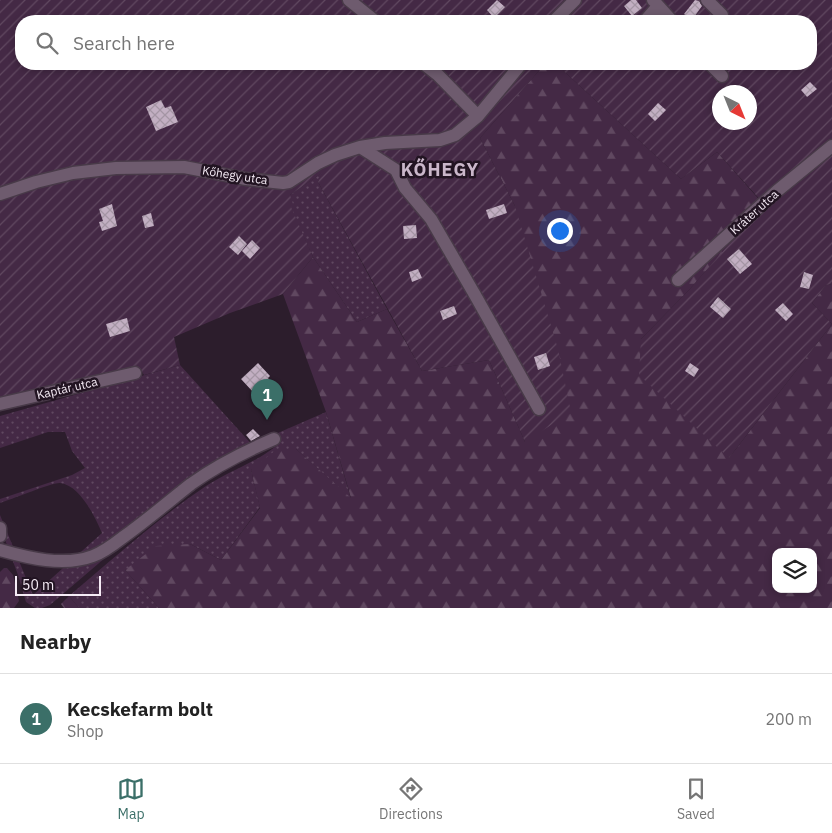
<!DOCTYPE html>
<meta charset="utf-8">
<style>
body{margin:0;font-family:"IBM Plex Sans",sans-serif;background:#f6f6f6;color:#222}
.controls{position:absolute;right:15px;bottom:15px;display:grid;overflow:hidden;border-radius:10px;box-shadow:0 2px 8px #0003}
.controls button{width:45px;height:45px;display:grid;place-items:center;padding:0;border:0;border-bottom:1px solid #e0e0e0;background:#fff;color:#222;font:25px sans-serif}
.compass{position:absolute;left:712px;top:85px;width:45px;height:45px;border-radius:50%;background:#fff;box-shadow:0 2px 8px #0003;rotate:137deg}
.scale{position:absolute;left:15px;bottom:12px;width:86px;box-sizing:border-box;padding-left:5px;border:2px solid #f5ebf5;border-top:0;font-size:14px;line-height:18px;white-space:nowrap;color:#f5ebf5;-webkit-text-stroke:4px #221422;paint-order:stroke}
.you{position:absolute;left:559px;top:230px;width:18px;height:18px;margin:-12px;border:4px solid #fff;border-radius:50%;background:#1a73e8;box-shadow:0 0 0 8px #1a73e833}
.badge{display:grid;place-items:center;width:32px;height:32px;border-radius:50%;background:#3b6f68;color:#fff;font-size:16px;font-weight:700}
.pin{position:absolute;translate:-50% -41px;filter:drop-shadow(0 1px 2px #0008)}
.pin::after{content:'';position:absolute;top:26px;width:18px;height:15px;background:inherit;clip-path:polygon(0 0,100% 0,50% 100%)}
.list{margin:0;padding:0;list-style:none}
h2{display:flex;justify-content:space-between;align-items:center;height:65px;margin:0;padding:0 20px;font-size:21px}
h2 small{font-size:16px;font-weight:400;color:#767676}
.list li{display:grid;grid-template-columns:32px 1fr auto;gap:15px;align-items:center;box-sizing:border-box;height:90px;padding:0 20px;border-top:1px solid #e0e0e0}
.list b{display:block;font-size:19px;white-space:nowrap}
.list p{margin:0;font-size:16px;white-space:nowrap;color:#767676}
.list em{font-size:16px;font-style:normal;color:#767676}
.icon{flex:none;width:28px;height:28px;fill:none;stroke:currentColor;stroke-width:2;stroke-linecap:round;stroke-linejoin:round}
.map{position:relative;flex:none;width:832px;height:608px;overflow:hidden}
.search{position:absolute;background:#fff;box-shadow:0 2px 8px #0003;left:15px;right:15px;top:15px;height:55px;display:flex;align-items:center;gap:12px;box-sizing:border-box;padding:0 18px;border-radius:20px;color:#767676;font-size:19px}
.sheet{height:155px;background:#fff}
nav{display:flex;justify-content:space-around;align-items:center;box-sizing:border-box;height:70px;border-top:1px solid #e0e0e0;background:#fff;font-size:14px;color:#767676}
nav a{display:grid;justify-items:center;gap:2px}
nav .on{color:#3b6f68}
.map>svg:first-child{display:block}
.grass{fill:url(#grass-dots)}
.forest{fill:url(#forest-firs);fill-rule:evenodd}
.garden{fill:url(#garden-furrows);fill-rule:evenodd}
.building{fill:url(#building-cross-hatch)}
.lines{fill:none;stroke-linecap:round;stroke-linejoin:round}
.minor-casing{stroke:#483a48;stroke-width:15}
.minor{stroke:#6e5b6e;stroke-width:12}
.labels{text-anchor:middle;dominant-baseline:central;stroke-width:5;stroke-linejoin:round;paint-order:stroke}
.street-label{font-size:12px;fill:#f5ebf5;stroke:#221422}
.district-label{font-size:18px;font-weight:bold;letter-spacing:1px;fill:#cab7ca;stroke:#221422}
</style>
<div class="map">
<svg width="832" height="608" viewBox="0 0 832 608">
<defs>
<pattern id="grass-dots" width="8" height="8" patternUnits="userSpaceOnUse" patternTransform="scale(1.25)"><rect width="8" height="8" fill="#442945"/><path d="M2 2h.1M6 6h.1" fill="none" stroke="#604860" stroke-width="1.8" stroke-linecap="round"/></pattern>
<pattern id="forest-firs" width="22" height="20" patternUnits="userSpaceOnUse" patternTransform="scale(1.25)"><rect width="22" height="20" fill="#442945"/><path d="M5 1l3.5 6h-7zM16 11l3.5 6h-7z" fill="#604860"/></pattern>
<pattern id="garden-furrows" width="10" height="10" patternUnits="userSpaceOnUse" patternTransform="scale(1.25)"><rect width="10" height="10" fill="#442945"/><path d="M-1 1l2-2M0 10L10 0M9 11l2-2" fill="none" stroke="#604860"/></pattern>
<pattern id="building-cross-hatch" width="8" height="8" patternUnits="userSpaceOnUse" patternTransform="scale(1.25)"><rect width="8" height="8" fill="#c2afc2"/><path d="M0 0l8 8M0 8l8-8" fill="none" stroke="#a495a4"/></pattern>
</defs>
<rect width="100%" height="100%" fill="#2c1d2c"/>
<path class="grass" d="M323,172l-5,10 69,127 -30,13 -44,-65 -23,-50v-12z
M180,365l75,83 -56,36 -59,44 -90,77 -8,3h-7l-9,-6 -8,-27 -18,-49v-11l33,80 69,-62c-7,-16 -22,-48 -42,-50 -7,-1 -50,17 -60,20v-4l72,-24 13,-7 -13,-17 -7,-19h-17l-48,16v-32z
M326,412l25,87 -55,-50 -45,21 9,37 -39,53 -31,-16 -65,26 34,38h-80l-10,-12c45,-38 88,-77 137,-110 23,-15 49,-23 70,-40l-5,-10z"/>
<path class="forest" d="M545,64h11l125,115 36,-27 47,53 -75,85 -48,49 88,119 103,-134 -20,-21 14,-18 6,-1v324h-673l-34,-38 31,-24 34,-2 31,16 39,-52 -9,-38 26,-21h19l55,49 -25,-86 -43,-118 30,-37 44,65 30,-13 35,62 67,-11 36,82 -10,-236 -35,-68zM776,552h37v37h-37z
M4,568h3l6,7 6,26 -5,7h-14v-36z
M69,596l10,12h-15l-3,-4z"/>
<path class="garden" d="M0,0h832v284l-6,1 -14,18 20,21 -103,134 -90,-83 2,-36 48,-49 75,-86 -47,-52 -36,27 -125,-115h255v-43h-790v43h524l-65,74 35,68 43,143 13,63 -46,30 -36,-82 -67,11 -104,-189 4,-9 -32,22 3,9 -2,3 22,50 -30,37 -53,19 -56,24 6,28 -36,10 -3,-5 -141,38zM720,92h30v30h-30z"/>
<path class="building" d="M497,0l8,7 -11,11 -7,-8z
M631,0h5l6,8 -10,8 -8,-10z
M695,0l4,1 3,5 -10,14 -8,-6z
M810,82l7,7 -10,8 -6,-7z
M161,100l4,8 6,-2 7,16 -22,9 -10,-24z
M658,103l8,7 -11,11 -7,-7z
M112,204l5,22 -15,5 -3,-9 4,-1 -4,-12z
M504,204l3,9 -18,6 -3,-9z
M151,213l3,13 -9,2 -3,-12z
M416,225l1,13 -13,1 -1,-13z
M239,236l8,8 -9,11 -9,-8z
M252,240l8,8 -10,11 -8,-8z
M739,249l13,15 -12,10 -13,-15z
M418,269l4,9 -10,4 -3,-10z
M804,272l9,3 -4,14 -9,-2z
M718,297l13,12 -8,9 -13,-11z
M783,303l10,11 -7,7 -11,-11z
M454,306l3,8 -14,6 -3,-9z
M127,318l3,13 -20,6 -4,-13z
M546,353l4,13 -12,4 -4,-13z
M258,363l12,13 -2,2 3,4 -13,12 -3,-4 -2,2 -12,-13z
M690,363l9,6 -5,8 -9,-6z
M253,429l7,7 -9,5 -5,-6z"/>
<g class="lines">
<defs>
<path id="minor" d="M349,0l26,21
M653,0l19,21
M707,0l15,15
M554,21l21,-21
M645,21l13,-15
M424,64l14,11 40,41
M710,64l12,12
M360,147l36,23 9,18 26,31 44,76 64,114
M0,194l36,-12 37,-9 43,-5 68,-1 62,12 37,4 6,-1 29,-19 17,-8 25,-8 25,-4 55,-3 15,-5 23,-19 43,-52
M678,280l99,-89 55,-45
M0,404l135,-31
M0,528v8
M0,550c28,8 64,17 93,6 11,-4 20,-11 29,-18 24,-17 46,-36 69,-54 25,-18 55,-33 83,-45"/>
</defs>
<use href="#minor" class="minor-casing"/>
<use href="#minor" class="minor"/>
</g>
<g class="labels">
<g class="street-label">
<text transform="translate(235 175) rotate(9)">Kőhegy utca</text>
<text transform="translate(754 212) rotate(-42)">Kráter utca</text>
<text transform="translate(67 388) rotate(-13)">Kaptár utca</text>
</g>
<g class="district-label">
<text x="440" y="169">KŐHEGY</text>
</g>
</g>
</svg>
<div class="controls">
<button><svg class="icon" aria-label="layers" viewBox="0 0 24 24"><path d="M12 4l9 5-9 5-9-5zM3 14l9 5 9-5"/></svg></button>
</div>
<svg class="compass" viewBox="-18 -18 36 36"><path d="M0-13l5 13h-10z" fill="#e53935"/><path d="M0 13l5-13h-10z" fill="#767676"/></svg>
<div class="scale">50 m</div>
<div class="you"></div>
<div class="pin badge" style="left:267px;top:420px">1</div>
<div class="search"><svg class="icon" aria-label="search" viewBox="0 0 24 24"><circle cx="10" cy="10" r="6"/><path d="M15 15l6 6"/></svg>Search here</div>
</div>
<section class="sheet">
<h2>Nearby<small></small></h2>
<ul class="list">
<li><span class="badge">1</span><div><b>Kecskefarm bolt</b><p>Shop</p></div><em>200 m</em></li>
</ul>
</section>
<nav>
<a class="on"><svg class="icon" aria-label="map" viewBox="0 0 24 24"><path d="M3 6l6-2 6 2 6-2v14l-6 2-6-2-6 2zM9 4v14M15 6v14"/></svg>Map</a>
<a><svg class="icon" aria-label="directions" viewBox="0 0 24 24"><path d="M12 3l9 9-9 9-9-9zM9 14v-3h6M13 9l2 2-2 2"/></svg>Directions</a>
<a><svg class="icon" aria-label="saved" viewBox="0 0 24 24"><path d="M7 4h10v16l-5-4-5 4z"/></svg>Saved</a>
</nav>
